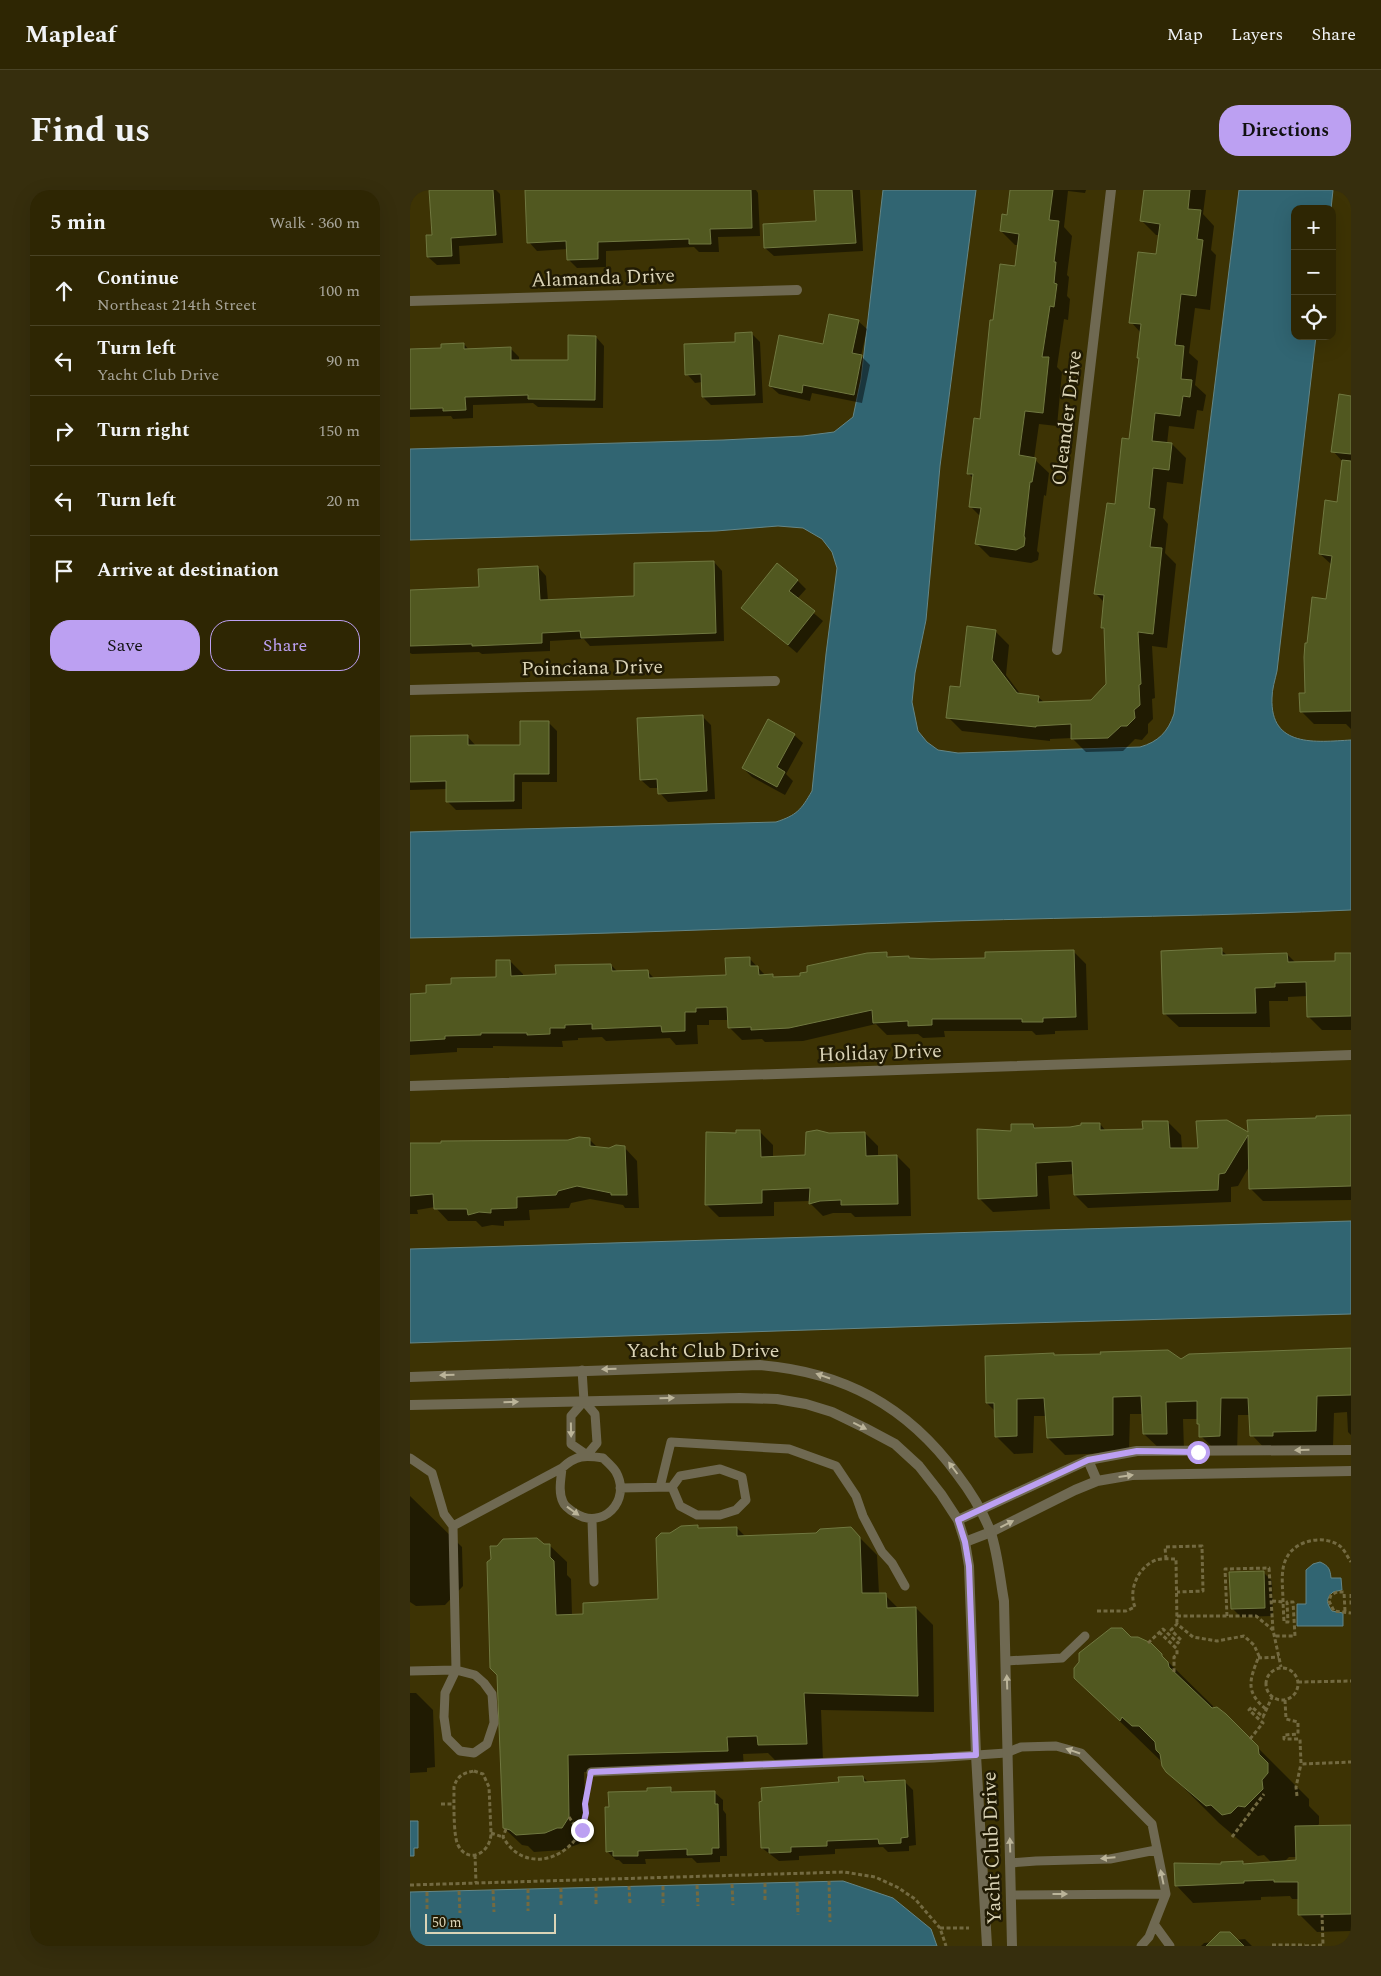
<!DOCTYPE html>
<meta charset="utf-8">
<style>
body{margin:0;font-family:Spectral,serif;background:#362e0d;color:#f1f3f6}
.controls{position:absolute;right:15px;top:15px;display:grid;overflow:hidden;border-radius:10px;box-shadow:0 5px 20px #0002}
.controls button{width:45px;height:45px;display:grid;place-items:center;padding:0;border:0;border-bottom:1px solid #494325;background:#2e2603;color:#f1f3f6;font:25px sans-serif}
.scale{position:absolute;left:15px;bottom:12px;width:131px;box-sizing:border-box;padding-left:5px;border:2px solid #dbd4b7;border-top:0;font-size:14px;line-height:18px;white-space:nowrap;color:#dbd4b7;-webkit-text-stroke:4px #211b04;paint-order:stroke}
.stop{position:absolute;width:15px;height:15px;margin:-11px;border:4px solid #bca0f2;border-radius:50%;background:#fff}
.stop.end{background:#bca0f2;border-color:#fff;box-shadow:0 1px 5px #0008}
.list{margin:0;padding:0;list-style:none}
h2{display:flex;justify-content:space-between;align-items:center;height:65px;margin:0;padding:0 20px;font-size:21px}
h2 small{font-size:16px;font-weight:400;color:#a7a59a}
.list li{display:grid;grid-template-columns:32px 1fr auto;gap:15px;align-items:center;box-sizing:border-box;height:70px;padding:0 20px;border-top:1px solid #494325}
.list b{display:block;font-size:19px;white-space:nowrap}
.list p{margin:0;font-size:16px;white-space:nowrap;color:#a7a59a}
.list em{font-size:16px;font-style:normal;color:#a7a59a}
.actions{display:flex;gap:10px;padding:15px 20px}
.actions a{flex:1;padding:11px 0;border:1px solid #bca0f2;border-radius:20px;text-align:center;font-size:18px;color:#bca0f2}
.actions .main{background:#bca0f2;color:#111}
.icon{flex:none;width:28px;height:28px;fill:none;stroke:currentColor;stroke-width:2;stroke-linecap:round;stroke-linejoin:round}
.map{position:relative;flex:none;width:941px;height:1756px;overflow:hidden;border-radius:20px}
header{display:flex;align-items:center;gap:30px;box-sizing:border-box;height:70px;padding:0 25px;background:#2e2603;border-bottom:1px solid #494325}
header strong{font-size:24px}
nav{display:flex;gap:28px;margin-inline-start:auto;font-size:18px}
.intro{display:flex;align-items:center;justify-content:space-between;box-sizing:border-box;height:120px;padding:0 30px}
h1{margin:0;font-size:35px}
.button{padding:12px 22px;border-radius:20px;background:#bca0f2;color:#111;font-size:18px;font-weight:700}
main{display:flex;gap:30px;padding:0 30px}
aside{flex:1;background:#2e2603;border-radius:20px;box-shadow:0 5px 20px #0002}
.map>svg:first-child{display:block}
.water{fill:#316572;stroke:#648687}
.shadow{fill:#0007;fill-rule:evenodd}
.building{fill:#515820;stroke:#707840}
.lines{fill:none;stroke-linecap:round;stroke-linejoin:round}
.path{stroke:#736a41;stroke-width:3;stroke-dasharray:4 2.5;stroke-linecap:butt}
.service{stroke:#6f6952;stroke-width:9}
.minor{stroke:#6f6952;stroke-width:10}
.tertiary{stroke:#6f6952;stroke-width:10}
.oneway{fill:#bbb499}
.route{stroke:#bca0f2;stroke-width:6}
.labels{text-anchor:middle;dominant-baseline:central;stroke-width:5;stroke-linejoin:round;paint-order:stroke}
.street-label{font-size:20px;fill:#dbd4b7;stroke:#211b04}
</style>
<header>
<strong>Mapleaf</strong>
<nav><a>Map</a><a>Layers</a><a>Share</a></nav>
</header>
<div class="intro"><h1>Find us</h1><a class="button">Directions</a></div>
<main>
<aside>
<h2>5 min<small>Walk · 360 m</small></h2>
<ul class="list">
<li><svg class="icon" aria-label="ahead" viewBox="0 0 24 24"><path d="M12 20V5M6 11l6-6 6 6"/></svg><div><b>Continue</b><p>Northeast 214th Street</p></div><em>100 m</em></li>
<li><svg class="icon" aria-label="left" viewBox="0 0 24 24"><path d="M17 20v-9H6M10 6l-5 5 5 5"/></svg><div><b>Turn left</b><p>Yacht Club Drive</p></div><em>90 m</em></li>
<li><svg class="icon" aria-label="right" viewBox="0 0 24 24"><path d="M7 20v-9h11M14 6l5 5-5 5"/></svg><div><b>Turn right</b></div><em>150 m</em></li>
<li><svg class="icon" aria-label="left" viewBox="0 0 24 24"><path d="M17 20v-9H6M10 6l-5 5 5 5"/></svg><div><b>Turn left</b></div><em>20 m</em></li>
<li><svg class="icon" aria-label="arrive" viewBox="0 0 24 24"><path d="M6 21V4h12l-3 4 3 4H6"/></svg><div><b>Arrive at destination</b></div></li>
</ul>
<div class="actions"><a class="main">Save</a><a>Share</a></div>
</aside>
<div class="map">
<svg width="941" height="1756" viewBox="0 0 941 1756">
<rect width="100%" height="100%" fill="#3d3304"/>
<path class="water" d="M473,0h93l-36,276 -14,154 -11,53 -3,29 6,29 9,11 11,8 20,3 182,-6c18,-5 28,-15 34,-33l65,-524h94l-2,19h-36v127h21l-39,335c-2,9 -5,18 -5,27 -2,50 44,44 79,42v170c-132,6 -265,7 -397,11 -181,6 -363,14 -544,17v-106l366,-10c21,-7 25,-12 36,-31l14,-137 11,-86 -5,-16 -10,-13 -19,-11 -25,-2 -62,5 -306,9v-91l313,-9 80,-4 31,-4 19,-15 8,-38z
M941,1031v93l-359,10 -582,19v-94z
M910,1372c9,4 10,7 11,16h10l1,12 -9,2c-8,7 -6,12 -1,19l11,2v13h-46v-22h9v-34l7,-6z
M0,1631h8v27h-4v8h-4z
M433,1691l50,17 38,31 6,17h-527v-54z"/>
<path class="shadow" d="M20,0h66l4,4 3,49 -44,3 1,18 -23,1 -9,-8 5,-21z
M116,0h230l2,3 2,43 -42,1 1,15h-20l-5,-5 -88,4v16l-29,1 -8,-8 -1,-11 -31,2 -8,-9z
M405,0h45l3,61 -89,5 -9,-8 52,-26z
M601,0h75l-1,3 -17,-2 -4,36 8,9 -5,39 2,2 -2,19 3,3 -2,21 -4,-1 -7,48 5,5 -5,54 -18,-2 -5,35 15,14 -3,23 -2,-1 -7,56 2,2 -1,7 -7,3 -41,-6 -14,-14 5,-26 -10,-10 3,-28 -6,-6 13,-53 13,-98 22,-54 3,-23h-4l-14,-14 7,-15z
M736,0h60l-3,24 11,12 -3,24 5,5 -6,55 -15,-2 -6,45 9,8 -3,24 11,10 -3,16 -6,-1 -3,19 -25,-3 -2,18h5l14,14 -3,26 -16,-2 -4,36 5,6 -3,29 11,11 -9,84 -15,-2 3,52 -3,1 1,20 -5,5v9l-6,7 -7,-1 -12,12 -37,1 -14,-14 -22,1v2l-88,-10 -14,-14 13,-28 34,-58 14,14 -3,30 15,20 17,2 7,6 46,-2 17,-17 -3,-53 -3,-3 3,-25 -10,-10 35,-153 10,-81 -2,-1 3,-25 -10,-11 26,-67 2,-20h-3l-14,-14z
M448,131l9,8 -6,27 9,9 -8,38 -50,-10 -2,8 -31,-7 -9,-8z
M342,144l8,8 3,61 -52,2 -8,-8 -1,-15 -7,1 -8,-9z
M186,147l8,9 -1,62 -65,-1 -5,-4 -60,2v13l-20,1 -2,-3 -41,1v-67l33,-1 21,-5 5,6 42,-1 8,8v4l50,1z
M941,207v332l-5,-5h-32l-13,-13 26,-111 5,-35 -12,-11 18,-51 5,-41 -10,-11z
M304,372l8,9 2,70 -134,5 -6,-7 -34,2v10l-68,3 -3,-2 -67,2 -2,-1v-62l70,-2 58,-22 8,9 2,25 88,-4z
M387,390l9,9 -9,10 26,22 -26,32 -54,-45z
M292,526l9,9 4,74 -47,3 -8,-9 -1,-5h-9l-9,-8z
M138,532l9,9v51h-35v27l-66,1 -8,-8 -1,-13 -37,1v-53l57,-1 9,10h45z
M384,545l9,8 -17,31 7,7 -8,14 -33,-18 -9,-9z
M811,760l7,6 59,-2 9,9 40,-1 15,-8v76h-29l-14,-14v-20l-20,1v4h-19l1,26h-91l-15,-14z
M663,761l13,13 2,66 -33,1v3l-19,1 -4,-4h-88l1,6 -22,1 -5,-4 -31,1 -11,-11 -73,17 -38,1 -3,-3 -20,1 -13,-13v-7h-20v5h-12l1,19 -22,1 -6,-7 -64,3 -4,-4 -24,1v2l-16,1 1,6 -70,-1v2h-36v4l-47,3v-60l18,-1 25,-9 45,-7 12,-17 13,13v3l34,-2 54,-10 7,7h30l7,7 72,-3 22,-18 17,18h7l2,2 26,-1 85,-23 4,4 19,-1 2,3 75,-1z
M941,926v84l-88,1 -13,-13v-23l-12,21 -7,1v15l-143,6 -13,-13 -1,-21 -26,2 2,33 -57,3 -13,-13 32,-67 21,-7 4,4 33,-1 30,-4 6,7 38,-1 24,-8 13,13 1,14h17l50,-15 68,-14z
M350,942l13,13v12l33,-1 23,-22 36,-1 13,13v11l19,-1 13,13 1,47 -56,1 -4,-4h-18l-10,3 -13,-13v-2l-36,1v14l-55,1 -13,-13 31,-70z
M179,949l9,9 26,-1 13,14 2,47h-14l-2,-3 -33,-6 -19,4 -2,5 -40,2 1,10 -26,1v5l-12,-1 -10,2 -6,-6h-28l-13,-14 -18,3 1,4h-8v-70z
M941,1160v85l-3,-3 -1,-20 -13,1 -1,34 -64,6 -17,-18 -1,-20h-13l-1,38h-19l-17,-17 -3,-17h-15l1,31 -22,1 -18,-17 -1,-20h-13l-1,38 -64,3 -17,-17 -1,-22h-13l-1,37 -19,1 -18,-18v-24l-9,-9 66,-49 2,2 126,5z
M0,1306l52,51 1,39 -18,19 -29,1 -6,-4z
M287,1336l3,3 37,-1 9,9 70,-2 35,-6 26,26 2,39 6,1 14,14 17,-1 17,17 1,87 -113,-2 2,51 -46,1 -9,-9 -25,1 1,14 -160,4 2,63 -7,9 -17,6 -28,2 -6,-6 -6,-1 -18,-17 39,-283h6l18,17v13l4,4 1,36h12l75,-15 11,-66z
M854,1383l8,8 1,35 -32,1 -9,-9z
M721,1448l30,17 52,51v3l12,6 84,84v7l10,10v8l-3,3 35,-1v105l-34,1 -17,-17 -1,-16h-7l-2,-3 -29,1v3l-68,3 -17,-18 46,-19 21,-3 2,2 27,-2 -8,-8 -6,1 -39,-33 -52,-52 -5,-9 -87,-84zM879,1667h9v4l-14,1z
M0,1503h6l17,17 2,57 -8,1v4l-17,1z
M453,1587l6,6 35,-2 9,9 3,55 -7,1v5l-21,1 -5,-5 -48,2v5l-36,2v4l-20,1 -17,-13 78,-65z
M260,1599l5,4 39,-1 9,8v10l3,4 1,42h-7v6l-23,1 -5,-5 -47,1 1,5h-23l-4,-4h-3l-9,-9 3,-43 38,-16z
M835,1749l7,7h-51l3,-3z"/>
<path class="building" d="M19,0h64l3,45 -45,3 1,18 -25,1 -1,-22h6z
M115,0h226l1,38 -42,1 1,15h-22v-5l-91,3v17l-31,1 -1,-19 -39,2z
M404,0h38l4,53 -92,5 -1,-24 53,-3z
M600,0h43l-4,30 10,1 -5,41h2l-2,21 3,1 -3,23 -4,-1 -8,51h7l-6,56 -18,-2 -6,44 17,3 -4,24h-2l-6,54 1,2 -1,8 -8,4 -41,-6 6,-36 -12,-1 4,-33h-6l7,-56 6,1 10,-99h3l7,-56 15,2 4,-32 -19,-3 2,-17 5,1z
M734,0h46l-2,19 13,1 -4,29 6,1 -7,56 -15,-2 -6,51 9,1 -3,33 11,1 -2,17 -7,-1 -3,20 -25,-3 -3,28 20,2 -3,27 -16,-2 -4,40 6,1 -5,38 12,1 -9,86 -15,-2 3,52 -2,1 1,20 -6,5 1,8 -8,8h-6l-13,12 -37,1v-15l-35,2v1l-90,-9 4,-32 10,1 7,-61 29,4 -4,30 25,33 22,3 -1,6 53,-2 15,-16 -2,-56h-3l3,-33 -10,-1 13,-91 8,1 7,-66 7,1 10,-81h-2l4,-34 -12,-1 9,-71 18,2 4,-30 -20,-3z
M419,124l30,6 -7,33 10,2 -8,40 -51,-10 -1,8 -33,-7 10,-51 44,9z
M342,142l3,63 -53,2 -1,-23 -16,1 -1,-31 51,-2v-9z
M158,145l28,1 -1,64 -67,-1v-4l-63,2 1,13 -23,1v-3l-33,1v-60l31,-1v-4l23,-1v6l47,-2v13h57z
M929,204l12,2v58l-20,-2z
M932,270l9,1v250l-51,1 -1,-19h6l-1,-36 1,-14h2l5,-46 14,2 6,-43 -13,-2 6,-54 12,2z
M304,371l2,72 -135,5 -1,-7 -38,2v10l-70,3v-2l-62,2v-56l69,-3 -1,-18 60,-3 2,34 94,-4v-33z
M367,373l21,17 -9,11 26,20 -27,34 -47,-37z
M293,525l4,76 -49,3 -1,-15 -17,1 -3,-62z
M358,529l27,15 -18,33 8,5 -8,15 -35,-19z
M110,531h29v53h-35v27l-68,1v-21l-36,1v-46l58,-1v10h52z
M812,758v7l65,-2 1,9 47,-1v-8h16v63l-44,1 -1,-35 -31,1v4l-20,1 1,25 -93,1 -2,-63z
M664,760l2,67 -33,1v4h-21v-3h-90v6l-24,1v-5l-35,2 -1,-13 -83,18 -38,2v-3l-23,1 -1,-21 -31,1v4h-11v19l-23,1 -1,-6 -69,3v-5l-27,1v3h-15v6l-23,1v-2h-46v2l-36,1v3l-35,2v-47l16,-1v-8l25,-1v-6l45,-1v-17h14l1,16 45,-2 -1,-9 56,-1 1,7 36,-1 1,8 77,-3 -1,-17 25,-1v9h8l1,9 14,-1v3l27,-1v-3l7,-1v-6l60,-13 20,-1v5l22,-1v2l22,1 54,-1v-6z
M941,925v71l-102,3 -1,-54 -23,38 -6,1 -1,16 -144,5 -2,-34 -36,2 1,33 -59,3 -1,-70 34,2v-7h22l1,4 36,-1 11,-2v-2h19v7l43,-1 -1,-8h26l2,27h28l-2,-27 31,-1 21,12 -1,-12 69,-2v-2z
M326,940h24l1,27 44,-2 1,-23 11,-2 12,3 36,-1 1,24 31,-1 1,49 -57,1v-5l-21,1 -11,3 1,-16 -48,2v13l-57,2 1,-73 30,1z
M169,947l11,1v8l19,2 7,-3 9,1 2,49h-16v-2l-34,-7 -19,5 -2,4 -39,2v11l-26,1v4l-12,-1 -11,3 -1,-6h-33l-1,-15 -23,2v-53h31v-2l127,-1z
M941,1158v47l-34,1 -1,35 -43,1v4h-23l-2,-38h-27l-1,38 -21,1v-13h-2v-23l-31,1 1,32h-24l-2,-38 -28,1v38l-66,3 -3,-40 -27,1v37l-22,1 -1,-34h-8l-1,-47 69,-3v2l47,-1 -1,-2 68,-2 13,9 8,-5z
M288,1335v3l39,-1v9l79,-3 4,-4 31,-2 9,10 2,56h24l1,15 29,-1 2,89 -114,-3 3,51 -49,1 -1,-9 -30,1 1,14 -160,4 1,62 -7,11h-5l-12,5 -29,2 -6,-5 -7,-2 -6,-153 -7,-7 -3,-106 4,-3 -1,-13h7l6,-7 34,-1 7,6h6v13l4,4 2,54 27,-1v-11l75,-4 -2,-61 5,-5h9l11,-7z
M854,1381l1,37 -34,1 -2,-37z
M701,1438h11l9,9h7l13,6 11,11v2l6,6 1,5 43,41 5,-1 9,7 32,32 1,8 9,9v10l-6,7 1,9 -18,18 -7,-1 -7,7 -9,2 -11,-10 -5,1 -40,-34 -4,-6 -2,-12 -4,-4 -1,-8 -16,-16h-7l-10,-9 -2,4 -46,-43v-10l5,-6v-9z
M453,1586l1,6 41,-2 3,57 -7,1v5l-22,1 -1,-5 -51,2v5l-36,1v5l-22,1v-5h-8l-2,-46 3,-1 -1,-13 78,-6 -1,-5z
M261,1597v5l44,-1v13h3l1,44h-7v6l-25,1v-6l-49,2v5h-25v-5l-7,1 -1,-45h4l-1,-15 39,-1v-3z
M941,1635v89l-53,1v-33h-24v-2l-30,1v2l-69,3 -1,-23 47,1v-2l22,-1v3l53,-4 -1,-34z
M810,1742h10l14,14h-38z"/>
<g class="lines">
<path class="path" d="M756,1369l-1,-12 37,-1 1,45 -26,1
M941,1404v12
M862,1411l11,1 1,20h4l-1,-20h6l2,34h-20
M873,1412c0,-14 -3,-31 3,-43 8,-18 34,-24 51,-15 7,4 10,12 14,18
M687,1421h29l9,-4c-7,-17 3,-40 21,-47 6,-2 14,-1 20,-1l1,65
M935,1421l-1,-19h-7l-6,3 -2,6 5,10 17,2
M767,1426h79l17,14 8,37
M817,1426l-2,-47 44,-1 4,62
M749,1442l18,17v6l-3,2v15
M738,1453l15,-14 15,14 3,-3 -10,-10 6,-6 16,13 24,4 27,-5 10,9 5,11c-10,25 -14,36 8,54
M848,1468l21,-1
M856 1494a16 16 0 1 1 32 0a16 16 0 1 1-32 0Z
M888,1492l53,-1
M875,1510l1,19 12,3v12l-14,1v4h16l1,25 50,-2
M840,1549l13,-16 -14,-13 3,-3 11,10 9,-20
M64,1581l9,3 6,13 2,46c0,20 -23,32 -33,12 -5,-9 -4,-46 -4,-58 3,-11 9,-14 20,-16z
M887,1606l-1,-9 5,-23
M31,1614h13
M159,1627l6,9 6,4
M96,1639l-3,8c21,38 69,23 81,-14 3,-7 1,-12 1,-19 0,-6 2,-13 4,-19
M81,1643l12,4
M822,1647l32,-43
M65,1665l1,28
M419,1691l1,41
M387,1692l1,33
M355,1693v18
M322,1694l1,21
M0,1695l434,-13 31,5 22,10 18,12 25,29 6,18
M287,1695l1,21
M219,1696l1,18
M253,1696v20
M186,1697v19
M151,1698v18
M118,1699v22
M83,1700l1,22
M49,1701l1,22
M17,1702v18
M530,1738h29
M862,1755h33
M895,1756l18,-1 -1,-31"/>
<path class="service" d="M172,1180l2,31 11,13 2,29 -10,12
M174,1211l-13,15v28l16,11
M0,1268l22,15 12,41 9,12
M250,1297l11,-45 118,7 47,17 20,30 7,20 19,36 10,11 13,23
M210,1298l52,-1 8,19 17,9h23l16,-5 10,-10 -4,-23 -22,-8 -40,7 -8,11
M182,1330l2,62
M596,1471l56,-3 23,-22
M46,1480l19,5 9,8 8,11 2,29 -7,21 -13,9 -14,-2 -13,-13 -3,-21 1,-24z
M0,1481l46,-1 -3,-144 109,-58c14,-13 23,-13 41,-10 4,4 10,9 13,14 16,29 -14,59 -41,41 -5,-3 -10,-6 -12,-11 -5,-10 -2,-23 -1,-34
M181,1582l342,-14 73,-5 15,-6 35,-1 25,7 71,71 14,70 -17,43 -8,9
M600,1673l26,-2 74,-2 46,-9
M601,1705l155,-1
M744,1734l16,22"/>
<path class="minor" d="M0,111l387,-11
M647,460l54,-460
M0,500l365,-9
M0,896l941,-31
M678,1270l9,21
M548,1330l130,-60 49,-9 214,-1
M555,1352l26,-10 84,-42 22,-9 35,-6 219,-4"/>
<path class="tertiary" d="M0,1187l350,-12c84,7 147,41 197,109 13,17 27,40 34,59 7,22 9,46 13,68l8,345
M0,1215l330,-7 37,1 29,5 26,8 33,16 30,16 24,22 22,28 17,26 7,22 4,24 7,189 11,191"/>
</g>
<defs><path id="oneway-solid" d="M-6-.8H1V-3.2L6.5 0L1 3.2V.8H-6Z" transform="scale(1.25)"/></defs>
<g class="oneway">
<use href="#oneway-solid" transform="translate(199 1179) rotate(178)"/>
<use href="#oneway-solid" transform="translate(37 1185) rotate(178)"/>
<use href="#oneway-solid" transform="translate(413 1186) rotate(-161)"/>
<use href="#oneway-solid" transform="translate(257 1208) rotate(-2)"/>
<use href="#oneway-solid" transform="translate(101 1212) rotate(-1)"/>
<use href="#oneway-solid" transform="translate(450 1236) rotate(26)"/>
<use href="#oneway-solid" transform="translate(161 1240) rotate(89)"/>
<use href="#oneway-solid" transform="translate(892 1260) rotate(179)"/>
<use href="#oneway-solid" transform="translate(543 1278) rotate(-127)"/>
<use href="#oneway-solid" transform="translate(716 1286) rotate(-8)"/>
<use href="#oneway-solid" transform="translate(163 1321) rotate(36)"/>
<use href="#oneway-solid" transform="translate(597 1334) rotate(-27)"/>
<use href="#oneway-solid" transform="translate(597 1492) rotate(-92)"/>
<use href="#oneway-solid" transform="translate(663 1561) rotate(-161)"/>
<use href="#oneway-solid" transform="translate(600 1655) rotate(-92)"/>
<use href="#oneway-solid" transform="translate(698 1668) rotate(175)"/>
<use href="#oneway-solid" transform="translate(752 1687) rotate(-102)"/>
<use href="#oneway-solid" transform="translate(650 1704)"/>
</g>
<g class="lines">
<path class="route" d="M172,1640l4,-17 -1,-9 6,-32 385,-17 -7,-189 -4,-24 -7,-22 130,-60 49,-9 61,1"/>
</g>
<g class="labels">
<g class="street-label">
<text transform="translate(193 88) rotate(-2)">Alamanda Drive</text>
<text transform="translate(657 228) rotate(-83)">Oleander Drive</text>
<text transform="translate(182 478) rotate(-1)">Poinciana Drive</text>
<text transform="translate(470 863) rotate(-2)">Holiday Drive</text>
<text x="293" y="1161">Yacht Club Drive</text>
<text transform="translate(582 1658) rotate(-92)">Yacht Club Drive</text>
</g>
</g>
</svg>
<div class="controls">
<button>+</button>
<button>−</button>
<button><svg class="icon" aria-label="locate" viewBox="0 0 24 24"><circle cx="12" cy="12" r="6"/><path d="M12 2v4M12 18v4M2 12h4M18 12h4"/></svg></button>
</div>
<div class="scale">50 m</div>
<div class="stop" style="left:788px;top:1262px"></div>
<div class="stop end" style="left:172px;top:1640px"></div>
</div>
</main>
